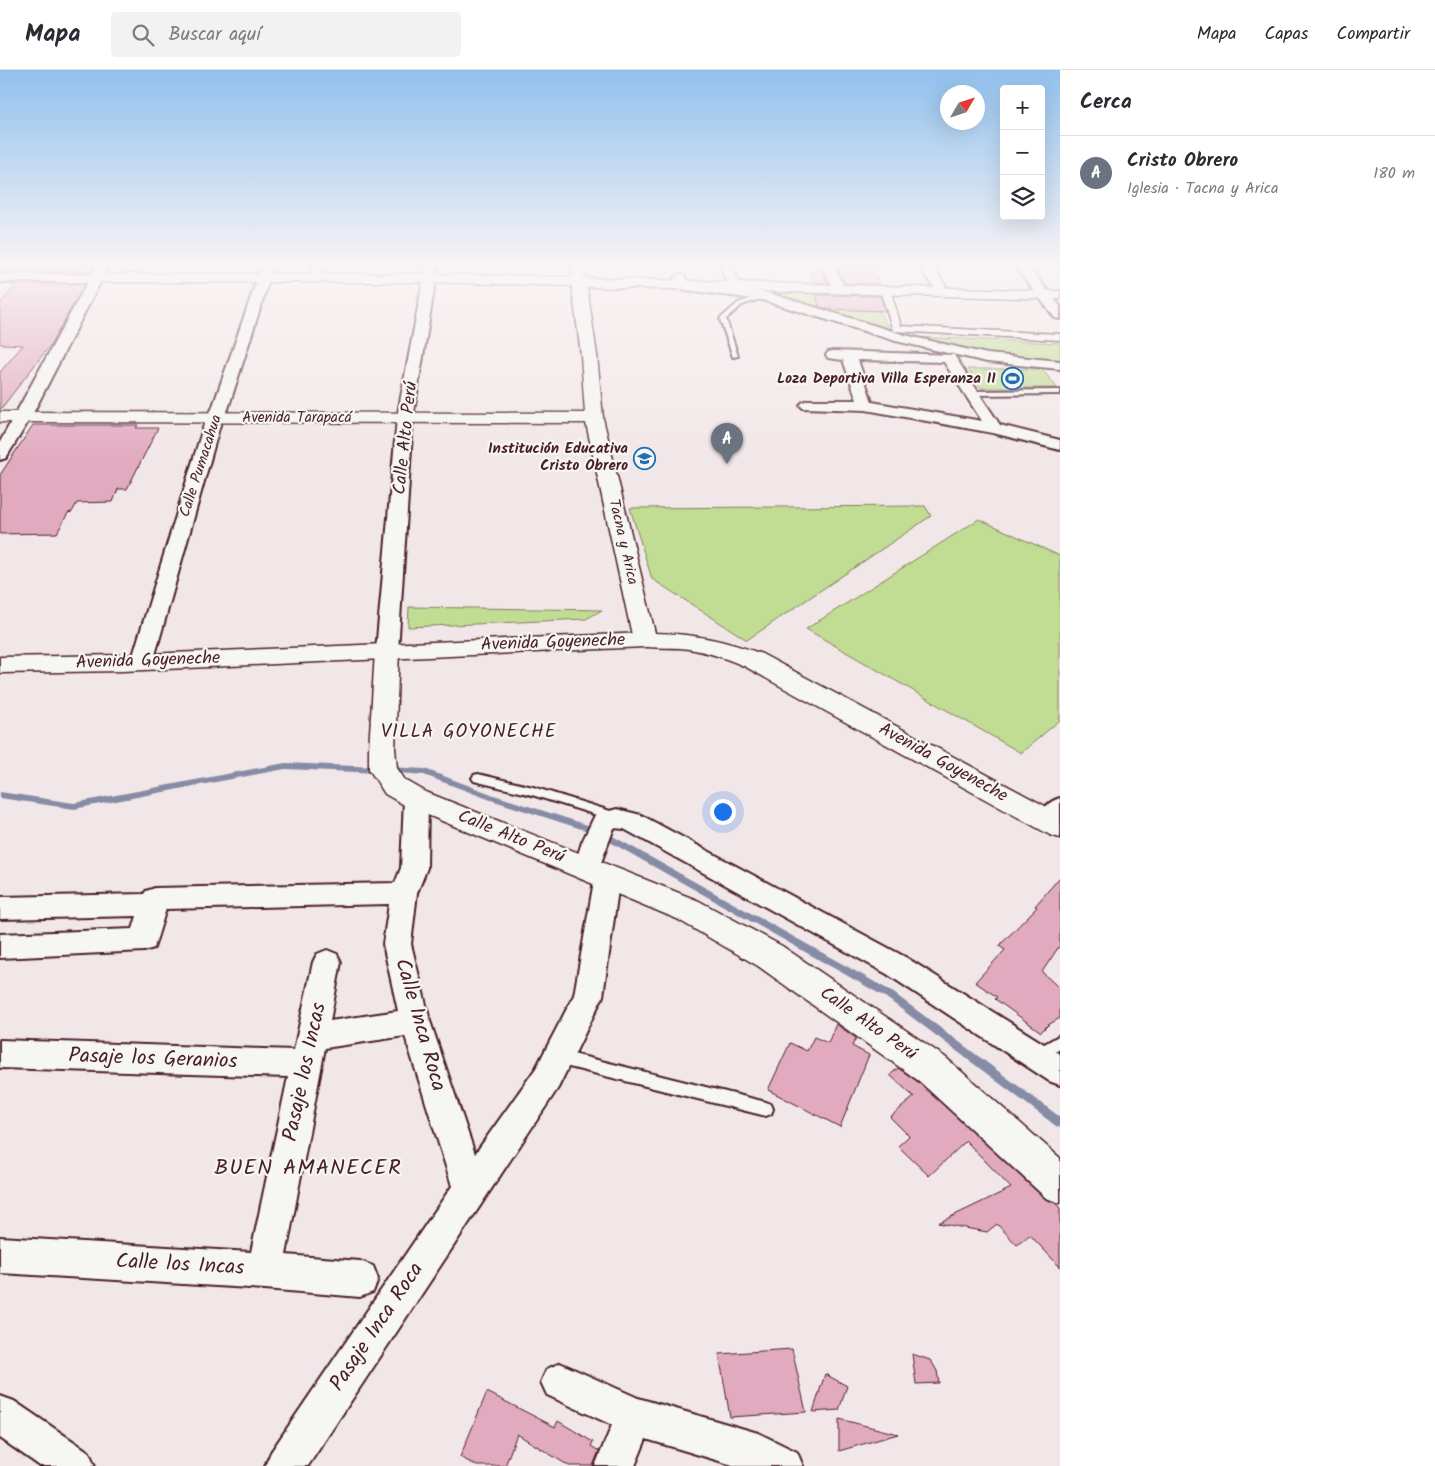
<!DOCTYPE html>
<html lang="es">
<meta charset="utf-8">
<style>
body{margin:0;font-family:Kalam,sans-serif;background:#f2f2f3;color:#2b2b33}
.controls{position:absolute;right:15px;top:15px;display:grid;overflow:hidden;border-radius:5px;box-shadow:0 5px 20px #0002}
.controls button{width:45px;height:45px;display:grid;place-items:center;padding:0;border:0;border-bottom:1px solid #e1e1e2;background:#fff;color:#2b2b33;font:25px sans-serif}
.compass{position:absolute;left:940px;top:15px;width:45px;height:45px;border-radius:50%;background:#fff;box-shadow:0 5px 20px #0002;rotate:51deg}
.you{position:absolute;left:722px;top:741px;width:18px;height:18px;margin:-12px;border:4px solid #fff;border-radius:50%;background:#1a73e8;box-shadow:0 0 0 8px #1a73e833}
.badge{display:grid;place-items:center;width:32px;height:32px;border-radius:50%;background:#1f6fb2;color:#fff;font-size:16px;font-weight:700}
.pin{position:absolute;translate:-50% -41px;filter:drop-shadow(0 1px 2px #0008)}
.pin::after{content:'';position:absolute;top:26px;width:18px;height:15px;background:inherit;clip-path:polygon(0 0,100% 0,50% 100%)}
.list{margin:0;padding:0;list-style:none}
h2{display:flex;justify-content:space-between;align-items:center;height:65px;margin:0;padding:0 20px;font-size:21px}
h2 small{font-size:16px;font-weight:400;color:#7c7c81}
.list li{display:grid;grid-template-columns:32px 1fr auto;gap:15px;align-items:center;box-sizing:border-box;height:75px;padding:0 20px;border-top:1px solid #e1e1e2}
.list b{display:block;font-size:19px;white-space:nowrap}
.list p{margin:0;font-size:16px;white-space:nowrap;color:#7c7c81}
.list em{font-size:16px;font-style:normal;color:#7c7c81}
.icon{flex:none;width:28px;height:28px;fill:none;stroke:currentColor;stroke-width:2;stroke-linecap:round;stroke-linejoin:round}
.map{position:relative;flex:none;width:1060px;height:1396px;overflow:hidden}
header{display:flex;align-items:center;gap:30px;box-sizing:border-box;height:70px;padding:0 25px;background:#fff;border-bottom:1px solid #e1e1e2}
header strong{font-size:24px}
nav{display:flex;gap:28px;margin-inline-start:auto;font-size:18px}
.search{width:350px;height:45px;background:#f2f2f3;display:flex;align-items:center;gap:12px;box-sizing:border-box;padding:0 18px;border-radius:5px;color:#7c7c81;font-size:19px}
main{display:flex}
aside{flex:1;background:#fff}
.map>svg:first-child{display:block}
.green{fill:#c1dc93;stroke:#867e5f}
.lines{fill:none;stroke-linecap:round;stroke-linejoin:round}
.stream{fill:#878ca6;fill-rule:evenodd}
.building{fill:#e1aabf;stroke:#4a1f2b}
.service-casing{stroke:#4a1f2b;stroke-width:4}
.pedestrian-casing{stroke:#4a1f2b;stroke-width:3}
.minor-casing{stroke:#4a1f2b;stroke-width:4}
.tertiary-casing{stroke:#4a1f2b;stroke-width:3}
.secondary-casing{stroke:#4a1f2b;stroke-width:3}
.service{fill:#f6f6f2;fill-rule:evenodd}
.pedestrian{fill:#f6f6f2;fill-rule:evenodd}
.minor{fill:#f6f6f2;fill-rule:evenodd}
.tertiary{fill:#f6f6f2;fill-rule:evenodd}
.secondary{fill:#f6f6f2;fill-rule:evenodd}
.labels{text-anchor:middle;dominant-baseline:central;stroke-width:4.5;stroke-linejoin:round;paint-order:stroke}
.far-poi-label{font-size:15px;font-weight:bold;fill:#4a1f2b;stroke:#f6f6f2;text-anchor:end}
.far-street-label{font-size:15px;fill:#4a1f2b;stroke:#f6f6f2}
.street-label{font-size:18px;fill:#4a1f2b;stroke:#f6f6f2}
.neighbourhood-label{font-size:19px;letter-spacing:1px;fill:#4a1f2b;stroke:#f6f6f2}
.near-street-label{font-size:21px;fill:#4a1f2b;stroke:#f6f6f2}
.near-neighbourhood-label{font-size:22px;letter-spacing:1px;fill:#4a1f2b;stroke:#f6f6f2}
</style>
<header>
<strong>Mapa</strong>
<div class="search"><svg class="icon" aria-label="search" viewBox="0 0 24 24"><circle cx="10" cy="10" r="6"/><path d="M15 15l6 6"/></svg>Buscar aquí</div>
<nav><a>Mapa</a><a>Capas</a><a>Compartir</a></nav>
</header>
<main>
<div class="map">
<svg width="1060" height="1396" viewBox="0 0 1060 1396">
<rect width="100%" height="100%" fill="#f2e7e8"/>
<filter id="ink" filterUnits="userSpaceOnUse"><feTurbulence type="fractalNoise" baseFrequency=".02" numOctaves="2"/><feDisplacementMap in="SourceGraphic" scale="10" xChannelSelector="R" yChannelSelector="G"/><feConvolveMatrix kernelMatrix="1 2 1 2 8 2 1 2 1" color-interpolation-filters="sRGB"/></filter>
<g filter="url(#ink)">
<path class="green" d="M761,221l107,2 21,36z
M912,267l148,6v19l-85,-10z
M968,299h74l15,19h-76z
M925,436l6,10 -184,124 -95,-61 -22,-71z
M979,449l81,37v164l-39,33 -215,-124z
M409,537l193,3 -16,9 -178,8z"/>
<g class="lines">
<path class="stream" d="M285,693l94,4 4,3 -4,3 -94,-4 -211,40 -74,-11v-6l74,11z
M390,697l35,2 69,26 106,34 291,162 169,126v11l-4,-2 -171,-129 -291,-164 -106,-34 -64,-24 -37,-3 -1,-2z"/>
</g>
<path class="building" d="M0,195h95l-4,7h-91z
M838,195h34l7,19 -34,-1 -8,-14h3z
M811,199h10l7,14 -15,-1z
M0,214h85l-34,60 -51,66v-38l23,-27 -23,-1v-40l16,-19z
M816,225l64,1 5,15 -58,-2 -8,-2z
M33,355h105l-2,3h22l-31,61h-9l-5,13 -36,1 -5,9 -4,1 -11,20 -57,1v-59z
M1060,807v68l-18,27 18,17v29l-12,7 -7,7 -46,-33 2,-2 -22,-15 30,-32 -6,-4 38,-39 -2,-1z
M836,954l20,14 -4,8 17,9 -29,72 -72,-37 22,-47 17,8 7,-14 14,6z
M898,998l20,14 127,117 10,4 5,5v59l-30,-32 -13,10 -20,-21 -10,8 -49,-9 73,-35 -45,-47 -37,35 -31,-30 11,-10 -19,-19 24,-20 -24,-22z
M792,1279l14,63 -76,5 -11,-63z
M912,1284l18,6 3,4 4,7 2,12 -23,1z
M825,1304l22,12 -8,24 -26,2z
M487,1322l68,35 3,-6 35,21 -2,4 8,5 -6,15h-24l-52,-32 -12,32h-28l-17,-9z
M839,1349l59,15 -59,17z"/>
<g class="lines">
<defs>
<path id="service" d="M764,224l3,2 -1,1 -24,8 -16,14 12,37 -5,1 -13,-38 18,-16z
M1060,320v4l-89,1 -4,-2 4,-2z
M478,704l55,13 87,27 2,3 -2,3 -4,1 -84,-26 -58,-14 -2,-3 2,-3z
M1060,965v14l-21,13 -5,-2 -2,-5 2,-5z
M557,980l209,52 5,2 2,5 -2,5 -5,2 -209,-52 -5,-2 -2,-5 2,-5z"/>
<path id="pedestrian" d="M885,216l5,3 11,37 159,8v6l-167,-9 -13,-42z"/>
<path id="minor" d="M97,195h12l-78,152 -25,41 -6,2v-18z
M315,195h12l-8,15 -4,1 -6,-4z
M426,195h12l-25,153 -15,233 -4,5 -7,2 -7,-2 -4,-5 21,-233z
M571,195h12l1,11 -2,3h-8z
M720,195h12l8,21 -2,3 31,4 136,42 82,19 73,7v8l-73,-7 -91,-21 -134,-41 -77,-10 -9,-6 -2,-6 6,-4 4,1 4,8 41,5z
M821,195h12l12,23 -2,3h-8z
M918,195h13l18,26 -2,3h-8z
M1014,195h13l33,41v13l-5,-1z
M266,197l6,4 -44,138 -6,9 -69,244 -3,5 -8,2 -8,-2 -3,-5 75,-244 6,-9 48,-138z
M833,281l121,4 46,70 60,15v10l-67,-17 -127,-23 -63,-2 -3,-3 3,-3 5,-2h49l-14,-40 -15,-2 -2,-3 2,-3zM858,290l86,2 38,59 -110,-19z
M416,720l9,3 3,6 -1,69 -10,25 -6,51 19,77 45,133 61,-86 38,-73 21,-120 -8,2 -9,-3 -4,-7 8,-25 13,-27 22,-6 24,6 266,143 153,96v31l-11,-4 -162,-107 -263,-145 -10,-1 -15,40 8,-2 9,3 4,7 -17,120 -45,92 -250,378h-43l6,-14 181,-266 -47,-150 -80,12 -39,207 74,6 13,5 5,13 -5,13 -13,5 -95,-8 -265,-16v-36l251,15 37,-175 -288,-9v-28l294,10 19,-88 4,-8 10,-4 10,4 4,8 -11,59 68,-10 -15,-67 6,-40 -223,5 -12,39 -10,3 -144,7v-24l133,-5 4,-13 -137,3v-22l144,-3 2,-3 9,-3 240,-5 6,-15 3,-69 3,-6z
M1060,728v25c-6,7 -13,6 -21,4l-3,-7c5,-10 13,-19 24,-22z
M560,1293l78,35 120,35 39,19 6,14h-67l-90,-27 -11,27h-40l17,-41 -65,-30 -6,-13 6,-13z
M0,1326l14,5 75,51 6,14h-55l-40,-28z"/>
<path id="tertiary" d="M578,202l5,1 2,5 475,13v8l-473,-12 10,68 6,63 52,215c41,1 69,7 107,21l298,160v24l-10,-3 -306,-169c-21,-9 -41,-16 -64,-18 -15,-1 -29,1 -44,-3l-3,-5 -47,-217 -586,-1v-10l585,1 -4,-58 -9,-69 -143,-4h-429v-8h429l142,3 2,-4z
M387,573l9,3 3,5 -4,98 2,19 8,12 21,12 273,109 83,45 163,111 115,101v45l-14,-5 -127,-117 -161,-115 -81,-47 -271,-113 -21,-12 -16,-25v-20l6,-98 3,-5z"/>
<path id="secondary" d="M645,563l9,2 3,5 -3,5 -9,2 -522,24 -123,2v-16l123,-2z"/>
</defs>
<use href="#service" class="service-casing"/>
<use href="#pedestrian" class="pedestrian-casing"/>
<use href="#minor" class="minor-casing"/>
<use href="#tertiary" class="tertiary-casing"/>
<use href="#secondary" class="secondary-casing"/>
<use href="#service" class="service"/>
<use href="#pedestrian" class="pedestrian"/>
<use href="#minor" class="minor"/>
<use href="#tertiary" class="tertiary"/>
<use href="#secondary" class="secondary"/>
</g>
</g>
<linearGradient id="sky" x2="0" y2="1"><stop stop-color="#91c1ee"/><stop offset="0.5" stop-color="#f9f4f5"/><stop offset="1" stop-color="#f9f4f5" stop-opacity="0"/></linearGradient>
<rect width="1060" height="391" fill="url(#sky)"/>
<defs>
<symbol id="stadium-ring" viewBox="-11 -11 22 22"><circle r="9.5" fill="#f6f6f2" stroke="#1f6fb2" stroke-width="1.5"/><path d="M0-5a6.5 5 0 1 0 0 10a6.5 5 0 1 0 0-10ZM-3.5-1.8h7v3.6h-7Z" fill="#1f6fb2"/></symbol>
<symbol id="school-ring" viewBox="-11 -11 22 22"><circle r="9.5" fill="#f6f6f2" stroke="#1f6fb2" stroke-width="1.5"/><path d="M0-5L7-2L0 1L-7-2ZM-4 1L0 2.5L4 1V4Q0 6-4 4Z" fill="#1f6fb2"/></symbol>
</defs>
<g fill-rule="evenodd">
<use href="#stadium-ring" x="1000" y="296" width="25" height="25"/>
<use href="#school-ring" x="632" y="376" width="25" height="25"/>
</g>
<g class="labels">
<g class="far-poi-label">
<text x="996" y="309">Loza Deportiva Villa Esperanza II</text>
<text x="628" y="379">Institución Educativa<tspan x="628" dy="17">Cristo Obrero</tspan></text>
</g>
<g class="far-street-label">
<text x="297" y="348">Avenida Tarapacá</text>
<text transform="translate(201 396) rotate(-72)">Calle Pumacahua</text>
<text transform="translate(623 472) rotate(77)">Tacna y Arica</text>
</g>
<g class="street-label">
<text transform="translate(406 368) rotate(-84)">Calle Alto Perú</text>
<text transform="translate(553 573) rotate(-2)">Avenida Goyeneche</text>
<text transform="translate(148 591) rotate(-2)">Avenida Goyeneche</text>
<text transform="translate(943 693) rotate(29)">Avenida Goyeneche</text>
<text transform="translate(511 767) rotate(22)">Calle Alto Perú</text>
<text transform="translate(868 954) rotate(35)">Calle Alto Perú</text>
</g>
<g class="neighbourhood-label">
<text x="469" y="662">VILLA GOYONECHE</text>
</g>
<g class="near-street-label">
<text transform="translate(420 955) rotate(74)">Calle Inca Roca</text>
<text transform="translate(153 989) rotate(2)">Pasaje los Geranios</text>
<text transform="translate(305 1002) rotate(-78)">Pasaje los Incas</text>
<text transform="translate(180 1195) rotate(3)">Calle los Incas</text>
<text transform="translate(377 1257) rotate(-56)">Pasaje Inca Roca</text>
</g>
<g class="near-neighbourhood-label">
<text x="308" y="1098">BUEN AMANECER</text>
</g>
</g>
</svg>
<div class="controls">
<button>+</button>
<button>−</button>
<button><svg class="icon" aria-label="layers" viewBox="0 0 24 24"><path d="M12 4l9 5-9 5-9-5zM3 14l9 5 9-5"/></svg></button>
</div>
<svg class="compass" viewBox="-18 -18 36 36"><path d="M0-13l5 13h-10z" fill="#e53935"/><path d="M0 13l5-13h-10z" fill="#7c7c81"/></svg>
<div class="you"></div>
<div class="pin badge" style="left:727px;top:394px;background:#6b7280">A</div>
</div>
<aside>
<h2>Cerca<small></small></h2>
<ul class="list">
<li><span class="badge" style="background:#6b7280">A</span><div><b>Cristo Obrero</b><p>Iglesia · Tacna y Arica</p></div><em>180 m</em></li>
</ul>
</aside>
</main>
